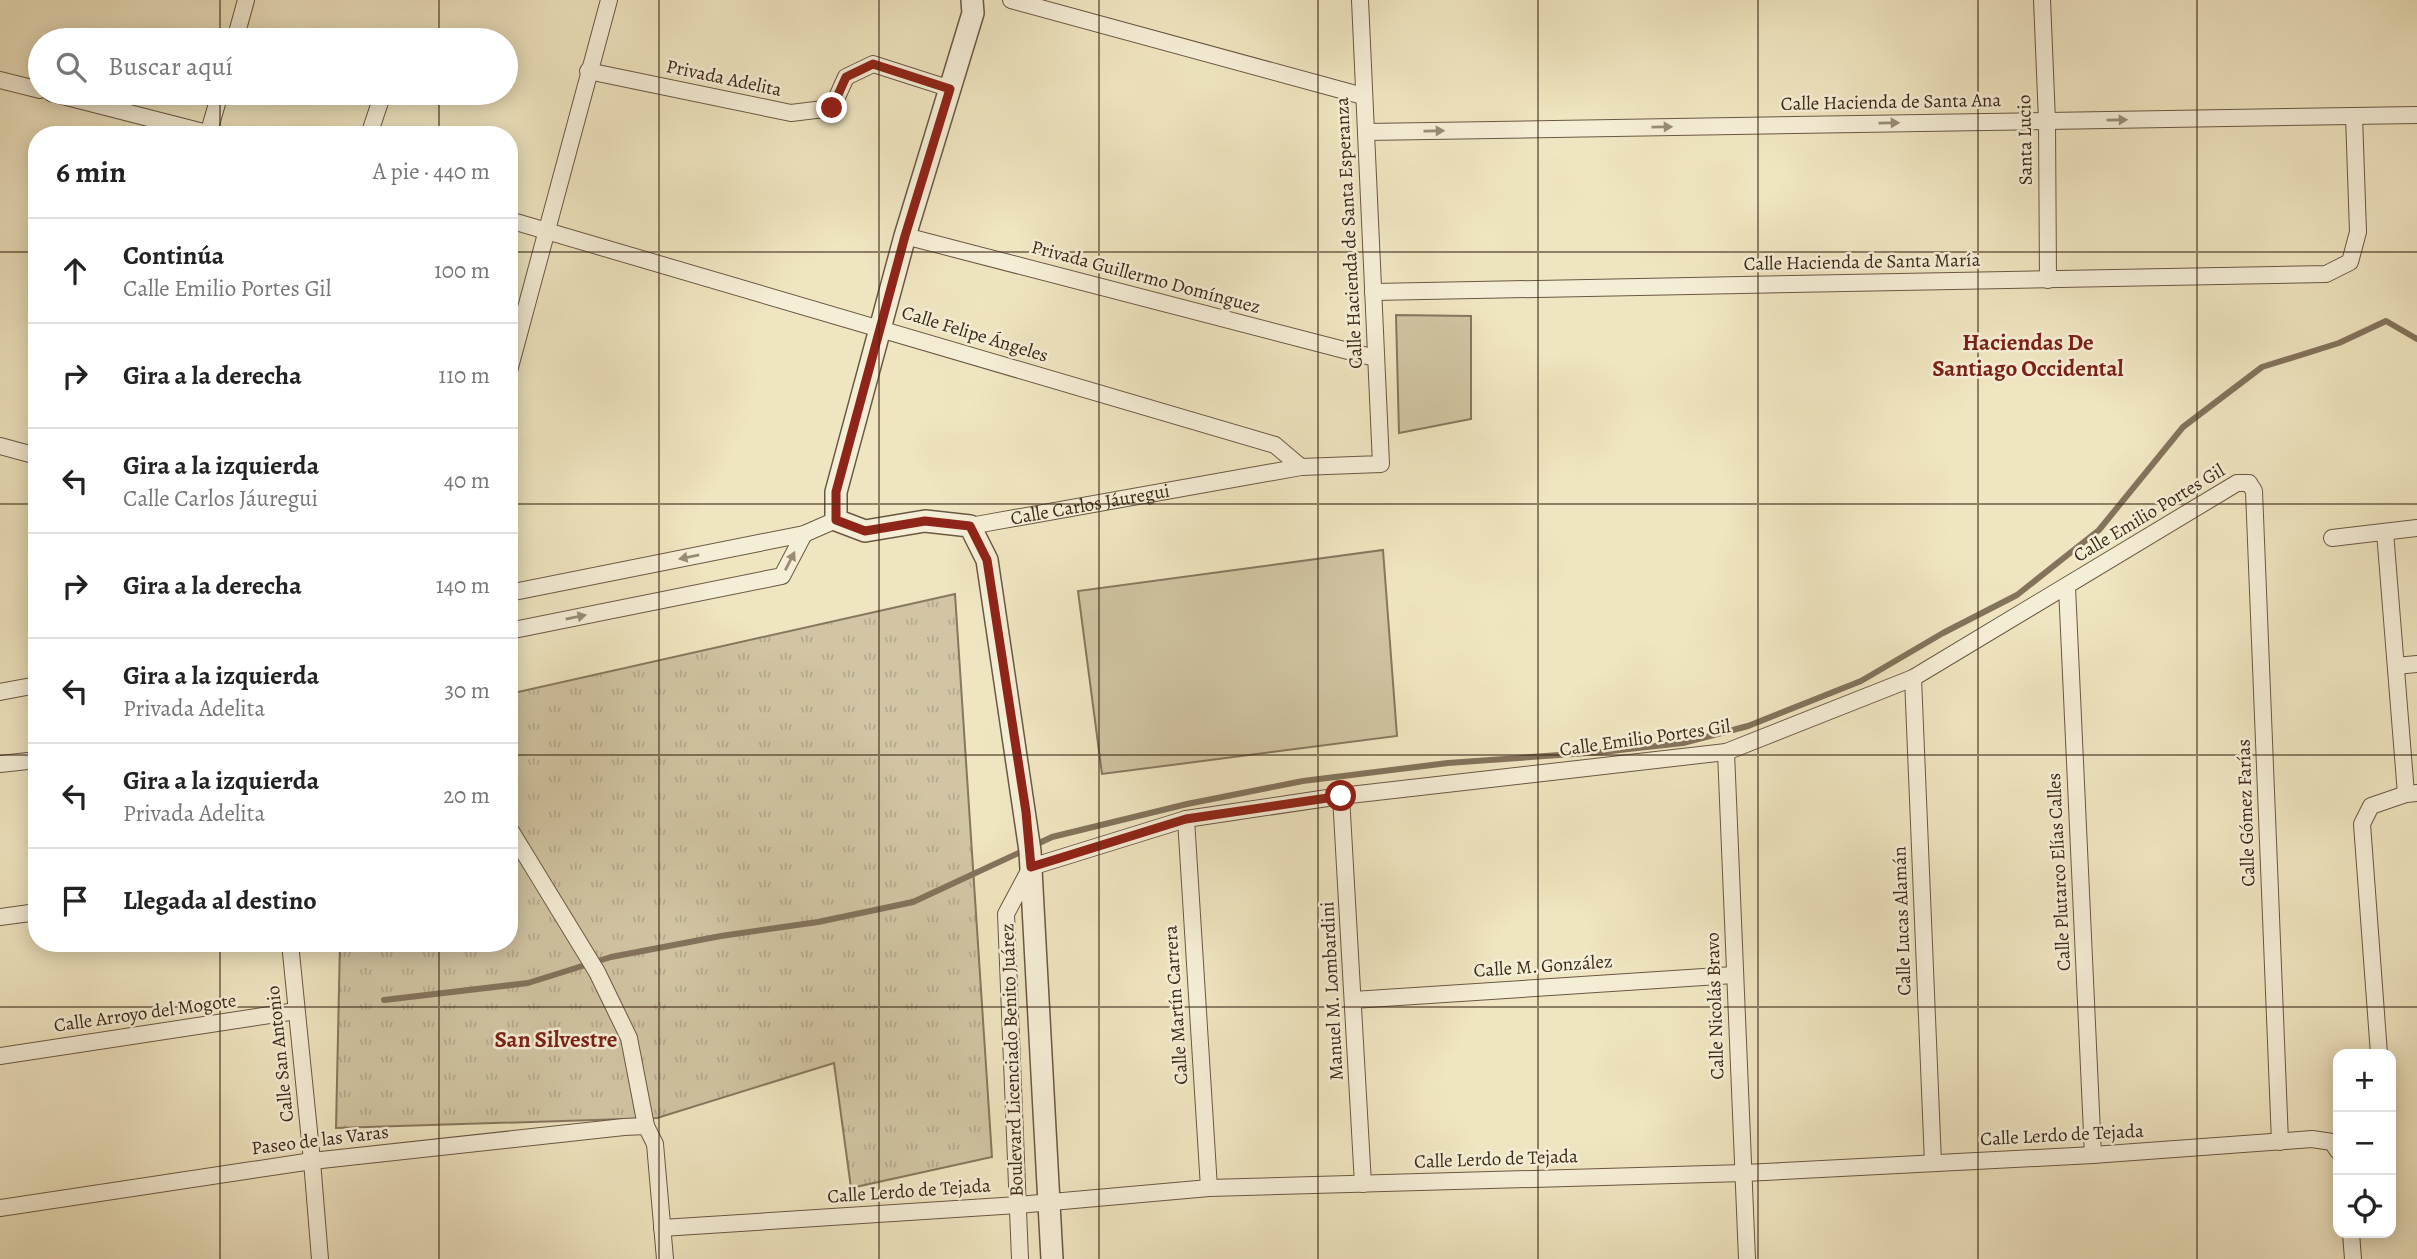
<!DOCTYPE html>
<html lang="es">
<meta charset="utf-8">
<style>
body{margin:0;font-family:Alegreya,serif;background:#f6f6f6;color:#222}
.controls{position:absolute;right:21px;bottom:21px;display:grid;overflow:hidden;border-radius:14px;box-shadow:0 4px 18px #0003}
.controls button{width:63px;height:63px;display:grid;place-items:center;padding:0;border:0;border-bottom:2px solid #e0e0e0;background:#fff;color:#222;font:35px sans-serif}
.stop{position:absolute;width:21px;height:21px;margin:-16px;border:5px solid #8f2418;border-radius:50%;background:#fff}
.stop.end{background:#8f2418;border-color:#fff;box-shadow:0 2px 7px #0008}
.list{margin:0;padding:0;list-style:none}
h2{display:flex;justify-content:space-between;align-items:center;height:91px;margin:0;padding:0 28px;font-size:30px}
h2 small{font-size:23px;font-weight:400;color:#767676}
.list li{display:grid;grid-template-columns:46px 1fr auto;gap:21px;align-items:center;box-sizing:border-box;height:105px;padding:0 28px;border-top:2px solid #e0e0e0}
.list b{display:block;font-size:26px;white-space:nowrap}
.list p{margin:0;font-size:23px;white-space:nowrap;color:#767676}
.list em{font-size:23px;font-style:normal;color:#767676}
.icon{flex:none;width:38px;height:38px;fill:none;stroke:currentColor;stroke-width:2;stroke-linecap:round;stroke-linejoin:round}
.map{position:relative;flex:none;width:2417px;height:1259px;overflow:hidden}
.search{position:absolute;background:#fff;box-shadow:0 4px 18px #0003;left:28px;top:28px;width:490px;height:77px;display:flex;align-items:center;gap:18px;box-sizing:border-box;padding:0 24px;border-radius:38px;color:#767676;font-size:26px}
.panel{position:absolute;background:#fff;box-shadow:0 4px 18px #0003;left:28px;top:126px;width:490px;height:826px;border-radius:28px}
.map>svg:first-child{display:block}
.green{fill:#d1c5a3;stroke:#87775e;stroke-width:2}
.park{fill:url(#park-tufts);stroke:#87775e;stroke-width:2}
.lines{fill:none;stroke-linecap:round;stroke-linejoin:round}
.stream{stroke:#83735b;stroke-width:6}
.minor-casing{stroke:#6a5842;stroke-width:18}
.tertiary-casing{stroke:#6a5842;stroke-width:24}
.minor{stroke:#f5eed6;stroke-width:16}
.tertiary{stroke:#f5eed6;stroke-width:21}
.oneway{fill:#998c77}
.route{stroke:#8f2418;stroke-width:9}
.grid{fill:none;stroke:#3d2918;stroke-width:2;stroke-opacity:0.55}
.labels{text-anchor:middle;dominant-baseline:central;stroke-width:5;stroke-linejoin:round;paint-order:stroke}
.street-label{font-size:19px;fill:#3d2918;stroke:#f5eed6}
.quarter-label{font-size:23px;font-weight:bold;fill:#7a1f14;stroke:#f5eed6}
</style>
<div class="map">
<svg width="2417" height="1259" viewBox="0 0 2417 1259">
<defs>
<pattern id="park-tufts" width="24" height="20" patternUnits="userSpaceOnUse" patternTransform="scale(1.75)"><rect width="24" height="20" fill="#d1c5a3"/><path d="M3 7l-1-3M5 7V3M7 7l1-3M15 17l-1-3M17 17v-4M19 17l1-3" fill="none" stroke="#b4a98c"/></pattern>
</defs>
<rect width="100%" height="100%" fill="#efe5c0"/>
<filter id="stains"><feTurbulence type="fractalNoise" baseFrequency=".00286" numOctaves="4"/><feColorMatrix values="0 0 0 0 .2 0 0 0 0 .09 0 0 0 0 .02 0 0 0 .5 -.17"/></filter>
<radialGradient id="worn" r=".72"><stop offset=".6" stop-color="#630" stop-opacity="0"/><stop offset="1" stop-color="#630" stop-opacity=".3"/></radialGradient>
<path class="green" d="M1396,315l75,1v103l-72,14z
M1383,550l14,186 -295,38 -24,-183z"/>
<path class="park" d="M955,594l37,563 -141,31 -17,-125 -177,55 -321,10 4,-185h169v-249z"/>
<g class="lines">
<path class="stream" d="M1035,845l17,-8 135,-33 116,-23 145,-18 153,-11 82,-9 65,-17 113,-45 82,-48 74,-38 82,-65 84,-103 79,-60 77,-24 47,-22 31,18
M384,1000l144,-17 83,-26 110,-21 97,-14 95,-20 112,-52"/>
<defs>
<g id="minor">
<path d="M1011,0l352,96"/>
<path d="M2042,0l5,121 1,159"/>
<path d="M235,40l11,-40"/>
<path d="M401,40v-2"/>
<path d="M588,71l203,42 41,-5 14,-31 27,-13 78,25"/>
<path d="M0,80l40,10"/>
<path d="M51,93l164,42"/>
<path d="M1366,132l1051,-17"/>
<path d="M208,135l12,-42"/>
<path d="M369,135l14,-42"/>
<path d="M509,220l766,225 26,22"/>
<path d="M905,236l470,122"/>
<path d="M1373,292l953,-18 24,-12 8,-30 -4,-116"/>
<path d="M509,371l100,-371"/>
<path d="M0,446l37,10"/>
<path id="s1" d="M970,526l331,-59 80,-3 -21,-464"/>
<path d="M2385,532l21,262"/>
<path d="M2332,538l85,-10"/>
<path d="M2067,587l26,568"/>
<path d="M509,593l295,-59 32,-14"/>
<path d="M509,631l273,-55 22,-42"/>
<path d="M2396,666l21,-2"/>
<path d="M1913,678l20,485"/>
<path d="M0,692l37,-7"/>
<path d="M1726,752l21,507"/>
<path d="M0,764l37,-4"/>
<path d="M1341,796l22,388"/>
<path d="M1186,819l23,369"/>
<path d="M509,828l88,144 32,66 17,88 9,18 10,115"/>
<path d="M0,917l37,-5"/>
<path d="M290,943l22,218 8,98"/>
<path d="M1353,1000l381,-25"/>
<path d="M2379,1054l-17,-230 9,-18 35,-12 11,-1"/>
<path d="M0,1056l296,-45"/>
<path d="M0,1208l312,-47 312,-34 22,-1"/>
<path d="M662,1228l356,-23 191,-17 535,-15 349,-18 219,-16 20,3 6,9"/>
<path d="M2351,1233l2,26"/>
<path d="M1020,1259l-14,-345 25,-47 155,-48 155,-23 385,-44 187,-74 324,-195h12l5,8 26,651"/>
</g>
<path id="tertiary" d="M972,0l1,13 -68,223 -69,256v28l29,11 60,-10 45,5 17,34 43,291 22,408"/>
</defs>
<use href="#minor" class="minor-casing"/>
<use href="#tertiary" class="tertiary-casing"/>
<use href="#minor" class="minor"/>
<use href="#tertiary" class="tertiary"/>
</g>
<defs><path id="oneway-solid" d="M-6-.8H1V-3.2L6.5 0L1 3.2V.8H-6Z" transform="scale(1.75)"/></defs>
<g class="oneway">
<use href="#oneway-solid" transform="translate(2117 120) rotate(-1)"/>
<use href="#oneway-solid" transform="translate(1889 123) rotate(-1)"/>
<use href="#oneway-solid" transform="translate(1662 127) rotate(-1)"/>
<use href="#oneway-solid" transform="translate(1434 131) rotate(-1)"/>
<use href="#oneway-solid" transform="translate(689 557) rotate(169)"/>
<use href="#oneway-solid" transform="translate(790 561) rotate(-63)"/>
<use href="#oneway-solid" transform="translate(576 617) rotate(-11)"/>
</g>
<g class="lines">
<path class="route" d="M832,108l14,-31 27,-13 77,25 -45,147 -69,256v28l29,11 60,-10 45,5 17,34 39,252 5,55 155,-48 155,-23"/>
</g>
<path class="grid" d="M220,0v40M439,0v40M659,0v1259M879,0v1259M1099,0v1259M1318,0v1259M1538,0v1259M1758,0v1259M1978,0v1259M2197,0v1259M220,93v42M439,93v42M0,252h37M509,252h1908M0,504h37M509,504h1908M0,755h37M509,755h1908M220,943v316M439,943v316M0,1007h2417"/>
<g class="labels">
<g class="street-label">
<text transform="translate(724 78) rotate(12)">Privada Adelita</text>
<text transform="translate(1891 102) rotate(-1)">Calle Hacienda de Santa Ana</text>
<text transform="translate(2025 140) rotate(-91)">Santa Lucio</text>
<text transform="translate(1349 233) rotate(-93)">Calle Hacienda de Santa Esperanza</text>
<text transform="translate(1862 262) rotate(-1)">Calle Hacienda de Santa María</text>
<text transform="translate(1146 277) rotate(15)">Privada Guillermo Domínguez</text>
<text transform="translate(975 334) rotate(17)">Calle Felipe Ángeles</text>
<text stroke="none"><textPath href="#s1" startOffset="122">Calle Carlos Jáuregui</textPath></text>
<text transform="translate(2149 513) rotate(-31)">Calle Emilio Portes Gil</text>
<text transform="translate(1645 738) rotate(-8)">Calle Emilio Portes Gil</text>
<text transform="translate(2246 813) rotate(-92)">Calle Gómez Farías</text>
<text transform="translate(2059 872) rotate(-93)">Calle Plutarco Elías Calles</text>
<text transform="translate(1902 921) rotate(-92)">Calle Lucas Alamán</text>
<text transform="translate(1543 966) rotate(-4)">Calle M. González</text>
<text transform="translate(1332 991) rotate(-93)">Manuel M. Lombardini</text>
<text transform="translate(1176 1005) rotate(-94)">Calle Martín Carrera</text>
<text transform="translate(1715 1006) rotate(-92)">Calle Nicolás Bravo</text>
<text transform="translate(145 1013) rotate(-8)">Calle Arroyo del Mogote</text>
<text transform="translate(280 1054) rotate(-96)">Calle San Antonio</text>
<text transform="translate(1012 1060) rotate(-92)">Boulevard Licenciado Benito Juárez</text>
<text transform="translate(2062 1135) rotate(-3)">Calle Lerdo de Tejada</text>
<text transform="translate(320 1140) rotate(-7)">Paseo de las Varas</text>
<text transform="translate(1496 1159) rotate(-2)">Calle Lerdo de Tejada</text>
<text transform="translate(909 1191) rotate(-4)">Calle Lerdo de Tejada</text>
</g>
<g class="quarter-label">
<text x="2028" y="342">Haciendas De<tspan x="2028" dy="26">Santiago Occidental</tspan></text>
<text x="556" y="1039">San Silvestre</text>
</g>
</g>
<rect width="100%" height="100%" filter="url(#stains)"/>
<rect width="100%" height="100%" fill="url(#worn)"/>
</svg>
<div class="controls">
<button>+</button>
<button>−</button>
<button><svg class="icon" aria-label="locate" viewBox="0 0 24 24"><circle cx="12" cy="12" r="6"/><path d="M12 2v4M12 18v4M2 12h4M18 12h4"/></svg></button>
</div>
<div class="stop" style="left:1341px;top:796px"></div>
<div class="stop end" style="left:832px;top:108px"></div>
<div class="search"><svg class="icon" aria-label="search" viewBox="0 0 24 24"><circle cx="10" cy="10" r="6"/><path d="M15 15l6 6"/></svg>Buscar aquí</div>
<section class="panel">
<h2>6 min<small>A pie · 440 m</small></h2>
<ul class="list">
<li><svg class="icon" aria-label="ahead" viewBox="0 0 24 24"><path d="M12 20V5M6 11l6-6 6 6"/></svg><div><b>Continúa</b><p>Calle Emilio Portes Gil</p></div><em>100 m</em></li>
<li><svg class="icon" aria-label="right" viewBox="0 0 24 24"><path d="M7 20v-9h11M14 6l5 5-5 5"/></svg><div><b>Gira a la derecha</b></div><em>110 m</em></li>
<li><svg class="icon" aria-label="left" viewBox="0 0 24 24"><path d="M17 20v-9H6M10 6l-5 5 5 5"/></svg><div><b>Gira a la izquierda</b><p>Calle Carlos Jáuregui</p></div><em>40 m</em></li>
<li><svg class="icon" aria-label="right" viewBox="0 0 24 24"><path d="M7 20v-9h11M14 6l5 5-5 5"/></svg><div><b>Gira a la derecha</b></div><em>140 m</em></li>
<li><svg class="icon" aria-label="left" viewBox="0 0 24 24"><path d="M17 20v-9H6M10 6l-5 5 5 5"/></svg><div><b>Gira a la izquierda</b><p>Privada Adelita</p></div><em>30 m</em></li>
<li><svg class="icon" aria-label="left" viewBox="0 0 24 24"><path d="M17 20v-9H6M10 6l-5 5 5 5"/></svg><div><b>Gira a la izquierda</b><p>Privada Adelita</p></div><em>20 m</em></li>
<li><svg class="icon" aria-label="arrive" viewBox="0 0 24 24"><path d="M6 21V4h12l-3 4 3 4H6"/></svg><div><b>Llegada al destino</b></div></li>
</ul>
</section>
</div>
